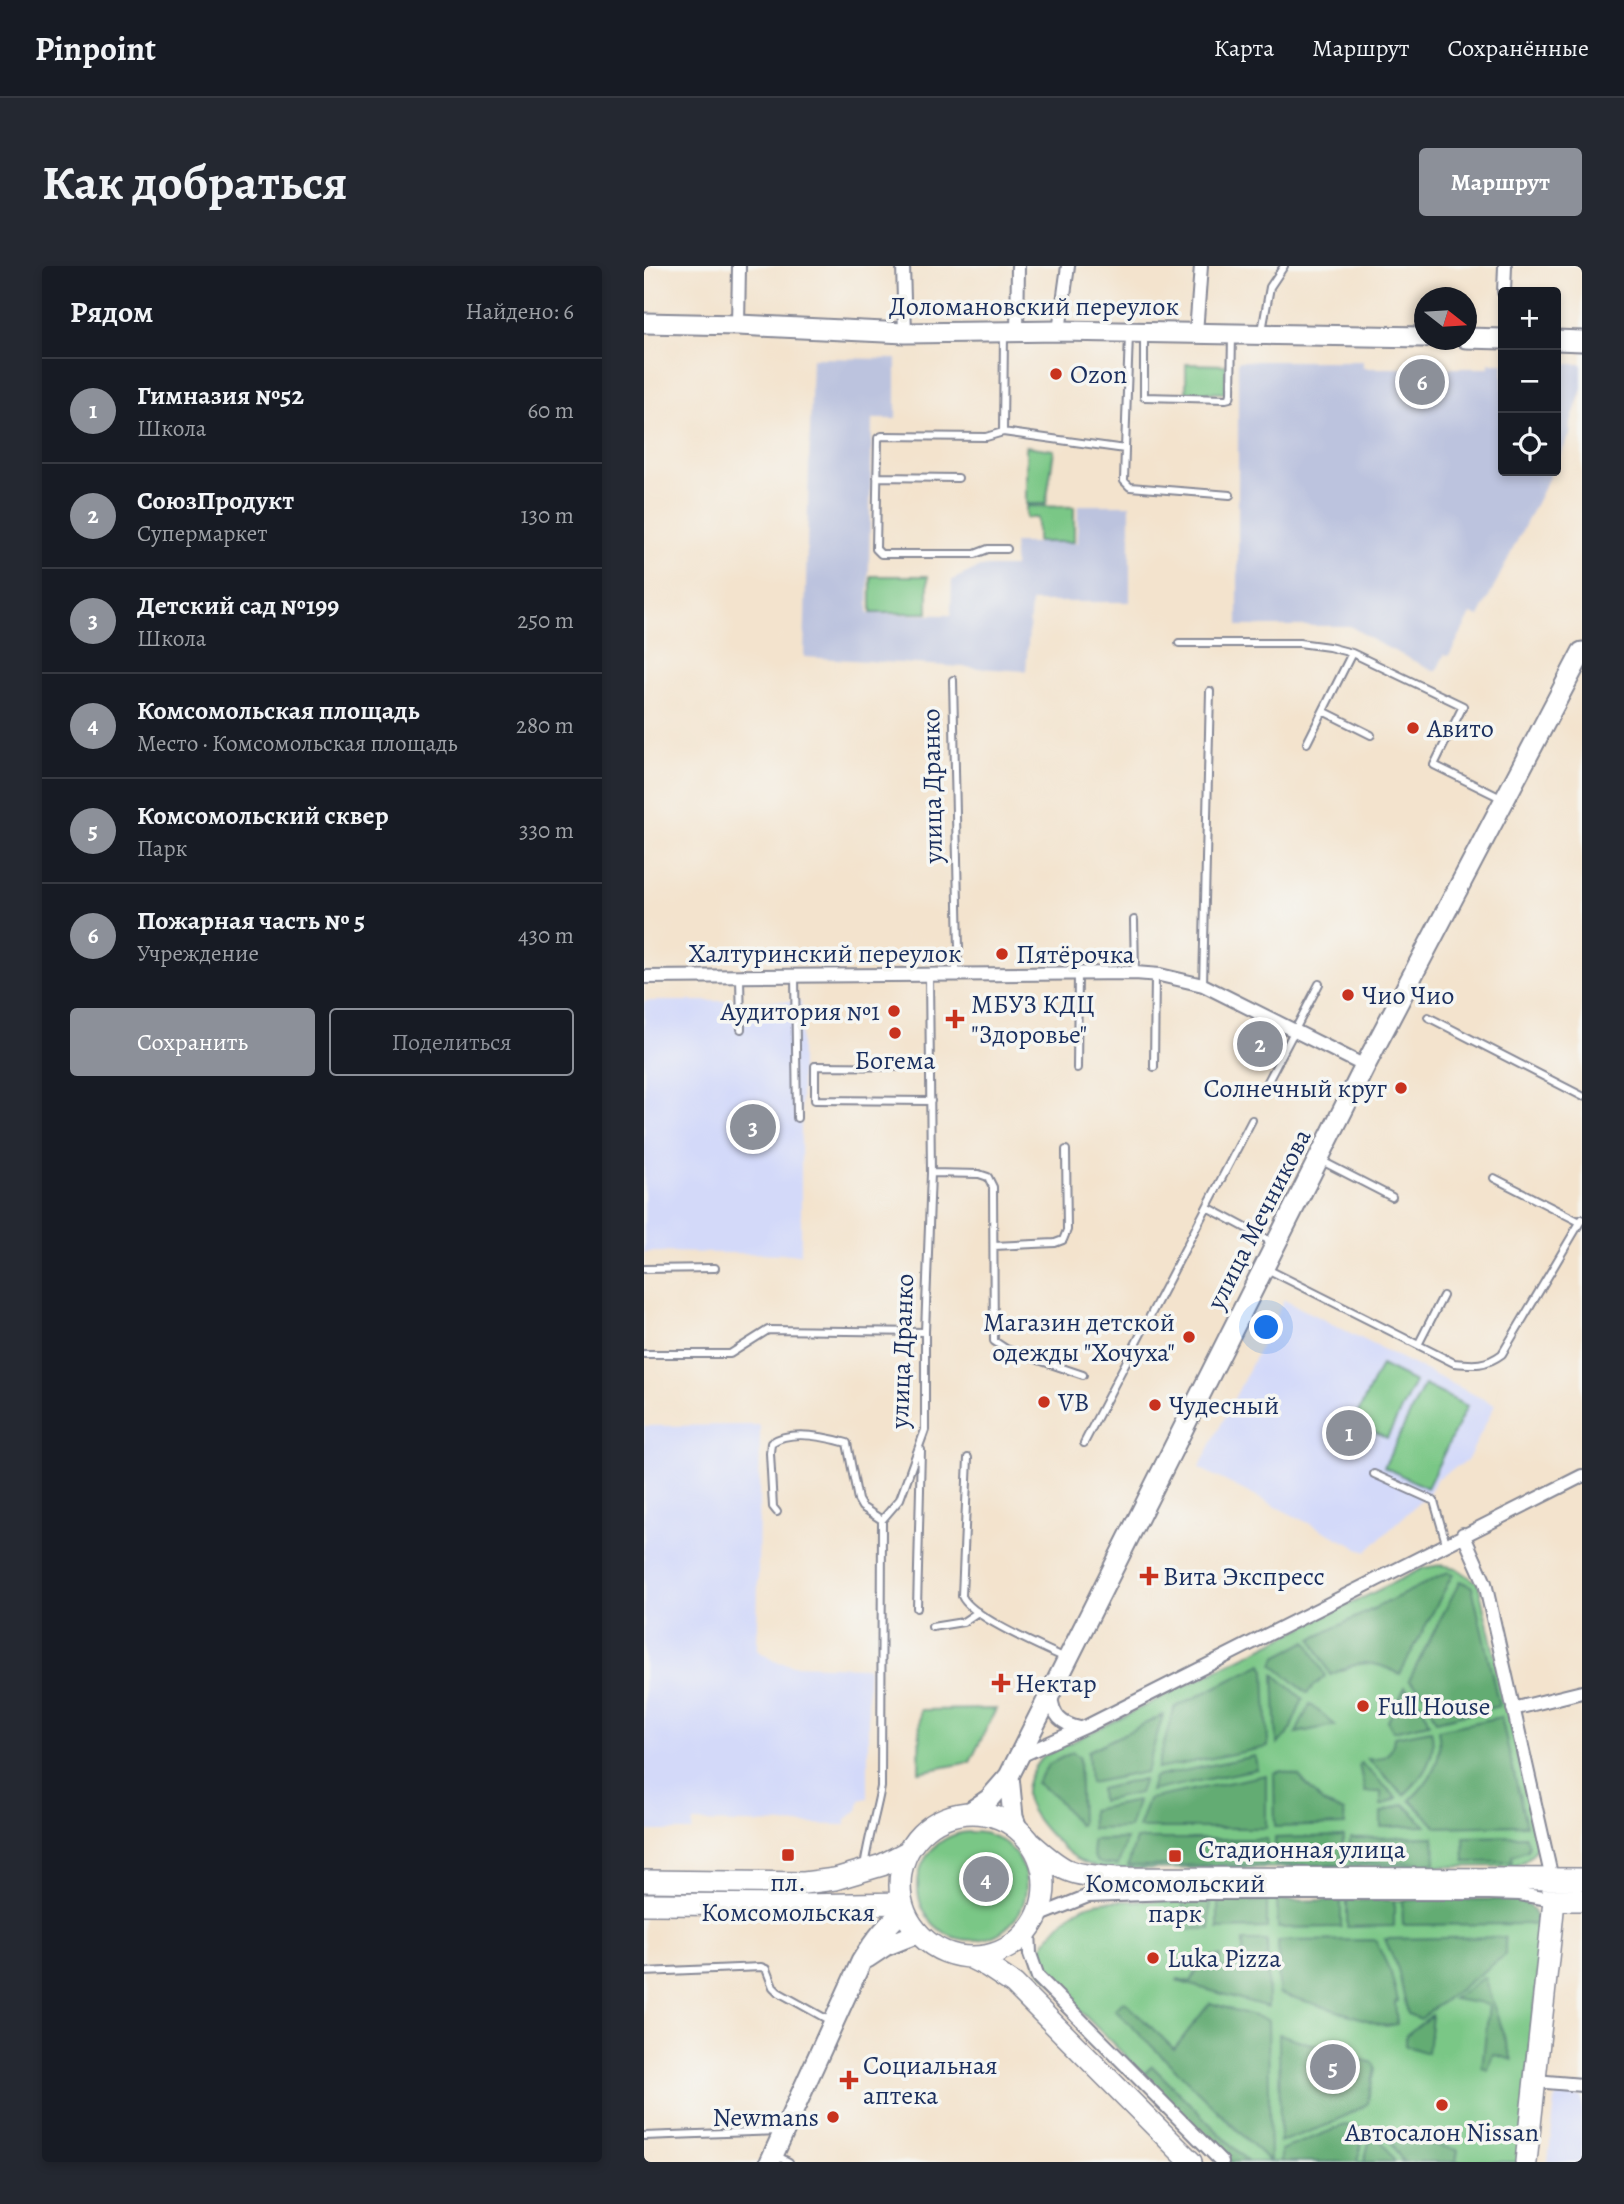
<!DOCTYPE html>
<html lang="ru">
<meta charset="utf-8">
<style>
body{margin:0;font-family:Alegreya,serif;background:#242831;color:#f1f3f6}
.controls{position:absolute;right:21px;top:21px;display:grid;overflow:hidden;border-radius:7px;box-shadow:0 4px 10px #0003}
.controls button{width:63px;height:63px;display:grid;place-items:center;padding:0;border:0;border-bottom:2px solid #363941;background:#171b24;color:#f1f3f6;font:35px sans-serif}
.compass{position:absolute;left:770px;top:21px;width:63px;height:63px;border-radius:50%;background:#171b24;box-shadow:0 4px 10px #0003;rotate:107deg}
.you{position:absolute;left:623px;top:1062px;width:24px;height:24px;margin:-18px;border:5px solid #fff;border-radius:50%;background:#1a73e8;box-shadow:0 0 0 10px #1a73e833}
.badge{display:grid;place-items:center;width:46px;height:46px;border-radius:50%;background:#8c9099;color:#fff;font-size:23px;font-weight:700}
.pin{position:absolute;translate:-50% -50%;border:4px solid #fff;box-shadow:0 2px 7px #0006}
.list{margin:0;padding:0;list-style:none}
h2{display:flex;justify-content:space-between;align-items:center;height:91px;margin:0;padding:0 28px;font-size:30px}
h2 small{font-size:23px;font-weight:400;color:#9ea1a6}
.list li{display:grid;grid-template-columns:46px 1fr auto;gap:21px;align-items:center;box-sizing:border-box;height:105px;padding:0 28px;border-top:2px solid #363941}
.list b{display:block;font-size:26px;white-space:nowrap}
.list p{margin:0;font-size:23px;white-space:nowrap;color:#9ea1a6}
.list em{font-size:23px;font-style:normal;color:#9ea1a6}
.actions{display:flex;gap:14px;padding:21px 28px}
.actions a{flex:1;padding:16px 0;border:2px solid #8c9099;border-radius:7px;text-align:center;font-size:24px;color:#8c9099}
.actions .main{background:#8c9099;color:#fff}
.icon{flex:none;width:38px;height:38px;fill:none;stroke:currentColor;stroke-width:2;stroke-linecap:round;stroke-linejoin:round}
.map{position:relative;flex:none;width:938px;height:1896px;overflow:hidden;border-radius:7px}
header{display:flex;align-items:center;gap:42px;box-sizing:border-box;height:98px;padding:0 35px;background:#171b24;border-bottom:2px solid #363941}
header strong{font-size:33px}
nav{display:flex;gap:38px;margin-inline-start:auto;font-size:24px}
.intro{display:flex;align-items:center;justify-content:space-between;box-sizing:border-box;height:168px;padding:0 42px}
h1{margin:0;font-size:49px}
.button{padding:18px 32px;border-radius:7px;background:#8c9099;color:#fff;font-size:24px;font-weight:700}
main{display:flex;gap:42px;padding:0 42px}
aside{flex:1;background:#171b24;border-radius:7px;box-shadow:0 4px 10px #0003}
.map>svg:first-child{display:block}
.built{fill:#d3d9f9}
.industrial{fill:#bcc3de}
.green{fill:#7ac786;stroke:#4a7b72;stroke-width:2}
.forest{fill:#63ac73;stroke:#3f6e68;stroke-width:2}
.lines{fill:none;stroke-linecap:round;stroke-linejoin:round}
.lane-casing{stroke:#878996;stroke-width:10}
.street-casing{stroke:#878996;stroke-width:16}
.secondary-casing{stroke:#878996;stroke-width:23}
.primary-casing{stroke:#878996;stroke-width:24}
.lane{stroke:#fff;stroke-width:6}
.street{stroke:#fff;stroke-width:12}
.secondary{stroke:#fff;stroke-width:19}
.primary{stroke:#fff;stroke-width:21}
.poi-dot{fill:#c8321e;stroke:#f6f6f2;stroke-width:2.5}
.labels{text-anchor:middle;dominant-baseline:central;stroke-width:7;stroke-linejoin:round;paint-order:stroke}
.street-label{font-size:26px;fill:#1b2f5e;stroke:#f6f6f2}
.poi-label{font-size:26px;fill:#1b2f5e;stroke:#f6f6f2;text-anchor:start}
</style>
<header>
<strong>Pinpoint</strong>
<nav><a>Карта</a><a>Маршрут</a><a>Сохранённые</a></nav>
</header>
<div class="intro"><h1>Как добраться</h1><a class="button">Маршрут</a></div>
<main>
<aside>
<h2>Рядом<small>Найдено: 6</small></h2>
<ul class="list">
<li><span class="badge">1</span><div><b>Гимназия №52</b><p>Школа</p></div><em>60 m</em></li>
<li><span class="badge">2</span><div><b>СоюзПродукт</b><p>Супермаркет</p></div><em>130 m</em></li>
<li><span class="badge">3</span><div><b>Детский сад №199</b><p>Школа</p></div><em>250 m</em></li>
<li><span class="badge">4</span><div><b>Комсомольская площадь</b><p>Место · Комсомольская площадь</p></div><em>280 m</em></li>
<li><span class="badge">5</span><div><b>Комсомольский сквер</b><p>Парк</p></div><em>330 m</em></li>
<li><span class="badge">6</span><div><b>Пожарная часть № 5</b><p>Учреждение</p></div><em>430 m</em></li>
</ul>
<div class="actions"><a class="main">Сохранить</a><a>Поделиться</a></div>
</aside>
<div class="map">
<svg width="938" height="1896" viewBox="0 0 938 1896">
<rect width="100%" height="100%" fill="#f6f6f2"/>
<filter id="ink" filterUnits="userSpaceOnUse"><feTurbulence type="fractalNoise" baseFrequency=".0143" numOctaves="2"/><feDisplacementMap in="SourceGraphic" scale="14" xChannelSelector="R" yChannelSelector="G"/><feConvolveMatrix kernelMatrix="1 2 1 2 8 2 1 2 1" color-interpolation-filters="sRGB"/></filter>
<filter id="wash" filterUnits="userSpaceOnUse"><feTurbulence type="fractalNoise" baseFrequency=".00686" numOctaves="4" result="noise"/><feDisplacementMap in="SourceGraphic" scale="28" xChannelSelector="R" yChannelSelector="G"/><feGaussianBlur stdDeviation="1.57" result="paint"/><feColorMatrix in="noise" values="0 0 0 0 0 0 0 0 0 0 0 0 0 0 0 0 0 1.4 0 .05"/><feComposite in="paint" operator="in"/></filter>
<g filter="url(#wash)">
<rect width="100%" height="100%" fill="#f3e3cd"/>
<path class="built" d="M0,735h157v253l-157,-2z
M640,1034l211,105 -28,56 -30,17 -8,15 -63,59 -167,-84z
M116,1159l-3,225 17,11 17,4 77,2v131l-8,2 -2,10 -12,9v6l-153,-3 -1,9h-48v-405z
M912,1828l26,3v65h-34z"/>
<path class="industrial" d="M168,92l84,1v60h-24l-4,195 83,1 1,-35 28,-13h34v-24h63l1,-38h52v97h-99l-5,69 -222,-14z
M594,95h125v7h126v-5h14v108h49l-73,146 -8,-3 -22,42 -5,-1 -8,17 -58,-29 -28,-17h-112z
M912,98h26v25l-13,39 3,3 -16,32z"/>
<path class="green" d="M542,98l40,1 -1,28 -39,-1z
M382,180l28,4 -8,54h-20z
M382,240l48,1v35h-37v-24h-11z
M227,310h57v37h-57z
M737,1099l34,17 -28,56 -33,-17z
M780,1119l43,21 -40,82 -43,-21z
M797,1299l15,3 22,15 59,257c0,14 -10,20 -21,26l-409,3c-10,-2 -22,-4 -31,-11 -17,-12 -48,-42 -50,-63 -1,-15 8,-28 17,-39l380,-188z
M352,1443l-26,53 -51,10 1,-62z
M274 1620a54 54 0 1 1 108 0a54 54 0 1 1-108 0Z
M874,1634l11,6 13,24 -22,232h-288l-192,-191 -5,-9c6,-19 27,-43 44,-53 10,-6 21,-7 33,-8z"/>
<path class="forest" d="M804,1306l5,2 -53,100c-31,-16 -39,-13 -70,1l-18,-36z
M816,1315l12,6 27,119 -63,15 -13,-29 -14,-12z
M663,1375l18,35 -18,17 -34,-28 3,-8z
M618,1398l3,6 3,77 -111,22 17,-61z
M630,1408l29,25 -15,36 -11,9z
M761,1421l17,18 7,18 -36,8 -5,-10z
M666,1438l25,21 -39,8z
M519,1449l-17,57 -56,11 -2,-32z
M857,1451l25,108 -89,2 -27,-27c21,-20 34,-40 28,-70z
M787,1464c7,26 -8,47 -27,65l-36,-36c16,2 25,-6 26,-22z
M429,1486l6,5 2,67 -3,1 -24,-30 -18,-12 13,-19z
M611,1490l2,13 -107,22 4,-14z
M717,1497l36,35 -16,8v-14h-16l-6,-27z
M638,1505l17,5 24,27 21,9 1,13 -70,2 -1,-54z
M622,1509v53h-128l10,-29z
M500,1513l-5,14 -38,8 -1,-12z
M493,1535l-8,27 -37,1 -1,-19z
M760,1538l22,22 -45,1v-14z
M699,1570v29h-68v-27z
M881,1570l4,9 -1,5 -16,6v6h-47l-1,-25z
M790,1571l1,26 -85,1v-26z
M482,1573l-8,26c-24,-1 -24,-1 -26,-25z
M492,1573h131v26l-139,1z
M872,1633l14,7 6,11 -1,7 -132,1 -1,-25z
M697,1634v27l-63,1 -1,-27z
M703,1634h47v26l-47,1z
M623,1635v27l-49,1v-27z
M539,1636h27v27h-28z
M861,1671v18l-85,64 -12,-5 -10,-45 -13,-30z
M731,1674l16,33 7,28 -3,1 2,22 -11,2 -107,-33 -1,-52z
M599,1675h24l1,66 -91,-26 1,-2 13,3 7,-14h9v-12h13v11h23z
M840,1711l28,83 -19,-6 -5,16 -6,-2 7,-63 -36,-6z
M480,1735l50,48 36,-46 58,17 2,142 -155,-152z
M788,1749l-4,38 -22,-7v-11z
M635,1768l94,29 2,6 -8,35 -37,20 -50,18z
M508,1800l96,96h-17l-88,-87z
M701,1859l20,4 -8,33h-76v-12z
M728,1865l4,1 19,30h-31z
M741,1868l73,16 -2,12h-53z"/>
</g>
<g filter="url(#ink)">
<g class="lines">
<defs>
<path id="lane" d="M618,65l8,-44 14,-21
M360,68l-1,98 -17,5 -104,-1 -4,2 -2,111 5,5h94l13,-5h19
M500,70v61l82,2 4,-1 1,-5 1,-58
M359,166l122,17 -1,32 6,6 100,8
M481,183l4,-115
M233,211l81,1
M535,377h120l30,4 23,6 111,53 -29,59 69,34
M309,414l6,269 -4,26
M679,445l48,24
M663,477l45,-90
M490,654l1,53
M96,710l1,53
M151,710l2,142
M559,719l7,-294
M784,751l154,79
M286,801l-115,-1v34l116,1
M510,801l1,-92
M433,802l1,-94
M621,821l54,-103
M676,894l72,37
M287,907l48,1 9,3 5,10 1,154 12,8 77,26
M850,912l86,44
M563,941l67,36
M350,980l61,-3 8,-3 4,-10 -1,-80
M621,1002l189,95c20,2 32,3 48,-9l80,-135
M0,1003l71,-1
M774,1079l25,-49
M0,1088h86l38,-24 157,2
M440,1177l168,-323
M324,1192l-6,138c9,21 80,51 103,62
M730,1208l60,27 12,42
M133,1246l-4,-5 -3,-54 1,-10c19,-14 55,-6 76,0l11,57 4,7 20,13 18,-21 25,-69v-98l6,-159 -2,-198
M273,1342l4,-158
M288,1361l31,-5 15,-10
M220,1601c4,-28 12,-53 17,-80l1,-267
M0,1706l117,-5 5,2 7,18 5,5 54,30
M0,1870l135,-5
M131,1889l14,7"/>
<path id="street" d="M259,0l2,67
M860,26l1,-26
M94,59l1,-59
M415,65l9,-65
M373,66l1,-66
M552,67l5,-67
M0,711l491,-4 25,2 43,10 162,81
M819,1268l22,49 67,296
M407,1430c2,20 10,28 29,32
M869,1443l69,-17
M374,1491l69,-31 495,-250
M394,1650l50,-20 85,-3h316l31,1 34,6
M385,1663l1,25 8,23 184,185
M891,1815l47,4"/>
<path id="secondary" d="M0,57l94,2 167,8 154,-2 365,6
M822,72l37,1
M912,74l26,1
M365,1510l4,41 4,11
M326,1546l19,-13 20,-23 356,-710 217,-414
M223,1692l18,-12 33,-13
M126,1896l91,-200c12,-20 24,-36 43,-51"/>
<path id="primary" d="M256 1619a72 72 0 1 1 144 0a72 72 0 1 1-144 0Z
M388,1578c35,31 38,30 84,34l466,1
M0,1615l160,2 31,-4 47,-14 25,-13
M910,1634h28
M0,1638l159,1 99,-2
M325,1691l18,9 27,18 177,178
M882,1896l25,-231 3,-31 -2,-21"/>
</defs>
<use href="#lane" class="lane-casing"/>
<use href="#street" class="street-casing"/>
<use href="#secondary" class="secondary-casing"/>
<use href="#primary" class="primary-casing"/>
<use href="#lane" class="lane"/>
<use href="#street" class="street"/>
<use href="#secondary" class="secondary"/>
<use href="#primary" class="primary"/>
</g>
</g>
<g class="poi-dot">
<circle cx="412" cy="108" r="7"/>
<circle cx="769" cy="462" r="7"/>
<circle cx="358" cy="688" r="7"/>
<circle cx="704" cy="729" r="7"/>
<circle cx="250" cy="745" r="7"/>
<path d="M307.5 742.5h7v7h7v7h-7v7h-7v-7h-7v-7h7z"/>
<circle cx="251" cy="767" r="7"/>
<circle cx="757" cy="822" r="7"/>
<circle cx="545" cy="1071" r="7"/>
<circle cx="400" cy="1136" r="7"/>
<circle cx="511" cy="1139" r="7"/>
<path d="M501.5 1299.5h7v7h7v7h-7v7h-7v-7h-7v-7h7z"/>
<path d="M353.5 1406.5h7v7h7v7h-7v7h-7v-7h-7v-7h7z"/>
<circle cx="719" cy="1440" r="7"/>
<rect x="137" y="1582" width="14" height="14" rx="3.5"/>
<rect x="524" y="1583" width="14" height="14" rx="3.5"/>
<circle cx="509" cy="1692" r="7"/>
<path d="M201.5 1803.5h7v7h7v7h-7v7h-7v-7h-7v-7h7z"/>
<circle cx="798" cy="1839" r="7"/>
<circle cx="189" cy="1851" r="7"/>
</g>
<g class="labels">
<g class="street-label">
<text x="390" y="40">Доломановский переулок</text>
<text transform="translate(288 520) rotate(-91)">улица Дранко</text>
<text x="181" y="687">Халтуринский переулок</text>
<text transform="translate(615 953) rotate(-63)">улица Мечникова</text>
<text transform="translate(258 1085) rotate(-88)">улица Дранко</text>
<text x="658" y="1583">Стадионная улица</text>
</g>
<g class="poi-label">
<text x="426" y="108">Ozon</text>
<text x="783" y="462">Авито</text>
<text x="372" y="688">Пятёрочка</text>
<text x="718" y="729">Чио Чио</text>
<text x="327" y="738">МБУЗ КДЦ<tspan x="327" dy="30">"Здоровье"</tspan></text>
<text x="236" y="745" text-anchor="end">Аудитория №1</text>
<text x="251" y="794" text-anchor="middle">Богема</text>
<text x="743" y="822" text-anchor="end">Солнечный круг</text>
<text x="531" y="1056" text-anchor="end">Магазин детской<tspan x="531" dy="30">одежды "Хочуха"</tspan></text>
<text x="414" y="1136">VB</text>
<text x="525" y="1139">Чудесный</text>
<text x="519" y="1310">Вита Экспресс</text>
<text x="371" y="1417">Нектар</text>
<text x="733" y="1440">Full House</text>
<text x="144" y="1616" text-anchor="middle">пл.<tspan x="144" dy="30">Комсомольская</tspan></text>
<text x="531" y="1617" text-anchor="middle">Комсомольский<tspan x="531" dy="30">парк</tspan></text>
<text x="523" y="1692">Luka Pizza</text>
<text x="219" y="1799">Социальная<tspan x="219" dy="30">аптека</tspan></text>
<text x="175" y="1851" text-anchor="end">Newmans</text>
<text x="798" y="1866" text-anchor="middle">Автосалон Nissan</text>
</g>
</g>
</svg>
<div class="controls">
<button>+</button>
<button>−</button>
<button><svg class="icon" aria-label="locate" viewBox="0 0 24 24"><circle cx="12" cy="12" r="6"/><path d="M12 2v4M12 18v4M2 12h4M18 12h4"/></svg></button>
</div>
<svg class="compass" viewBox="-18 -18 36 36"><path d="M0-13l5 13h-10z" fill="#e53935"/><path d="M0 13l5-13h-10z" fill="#9ea1a6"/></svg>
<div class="you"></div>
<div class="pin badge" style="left:705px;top:1167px">1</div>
<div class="pin badge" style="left:616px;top:778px">2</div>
<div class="pin badge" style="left:109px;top:861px">3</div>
<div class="pin badge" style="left:342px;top:1613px">4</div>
<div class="pin badge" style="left:689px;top:1801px">5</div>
<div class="pin badge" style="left:778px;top:116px">6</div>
</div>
</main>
